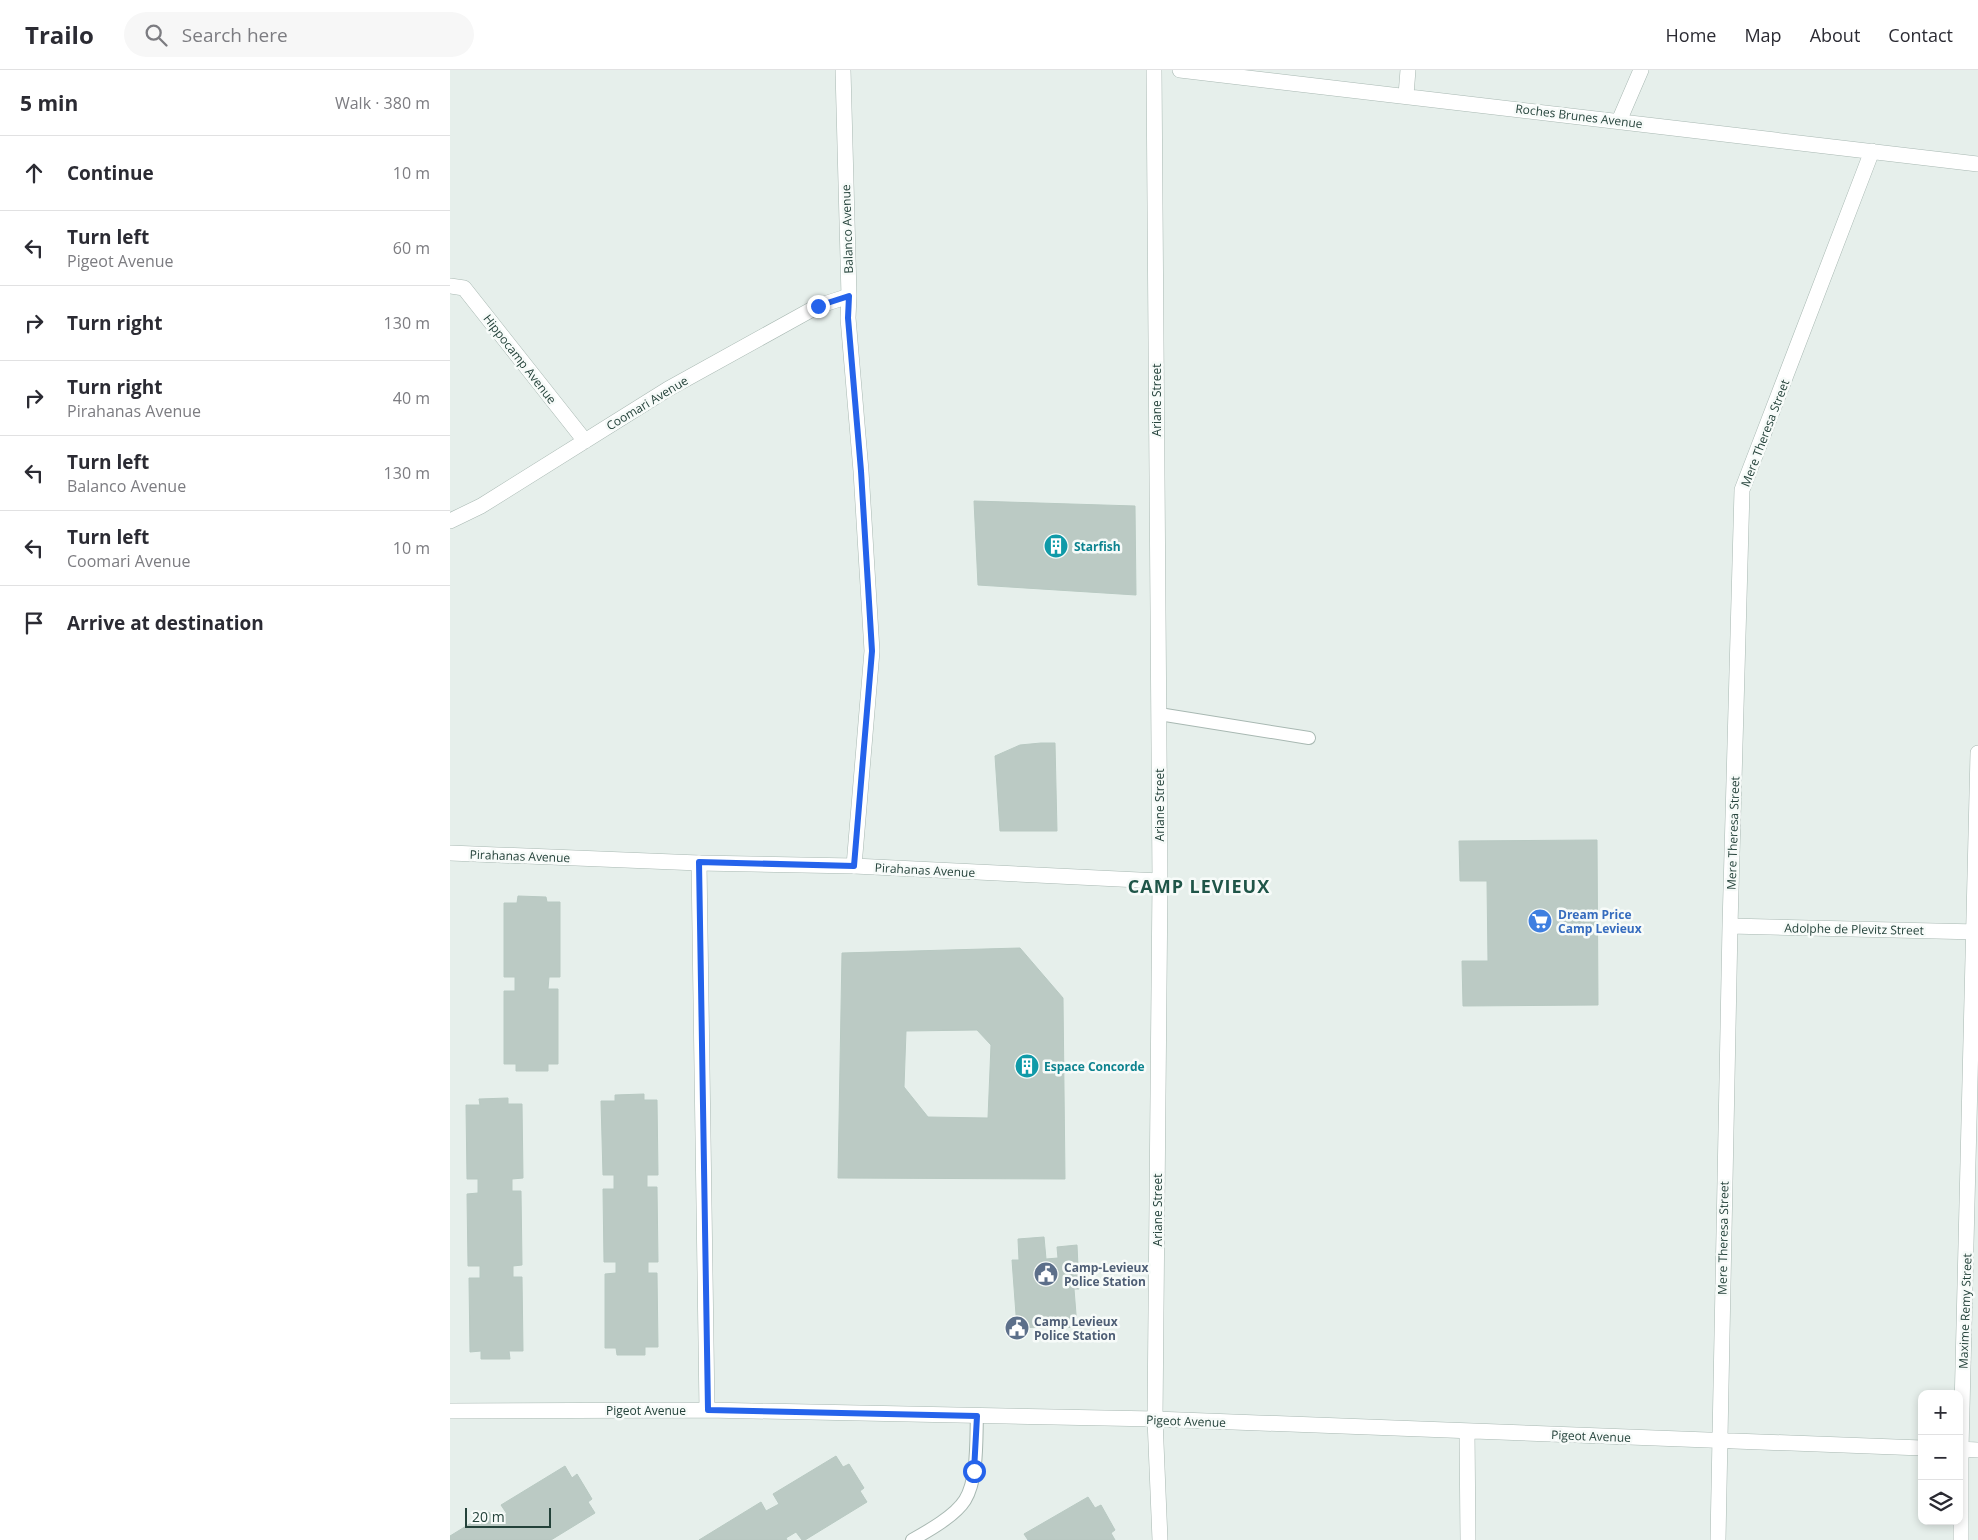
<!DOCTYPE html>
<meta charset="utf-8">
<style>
body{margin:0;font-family:"Open Sans",sans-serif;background:#f7f7f7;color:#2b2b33}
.controls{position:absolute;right:15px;bottom:15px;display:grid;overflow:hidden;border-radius:10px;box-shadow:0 2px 8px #0003}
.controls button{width:45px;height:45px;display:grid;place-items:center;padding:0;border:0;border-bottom:1px solid #e1e1e2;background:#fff;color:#2b2b33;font:25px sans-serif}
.scale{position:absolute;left:15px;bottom:12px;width:86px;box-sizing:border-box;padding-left:5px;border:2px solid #24423a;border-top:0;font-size:14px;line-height:18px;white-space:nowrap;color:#24423a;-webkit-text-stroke:4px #f7fbf9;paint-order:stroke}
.stop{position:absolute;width:15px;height:15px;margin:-11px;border:4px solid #2563eb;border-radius:50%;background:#fff}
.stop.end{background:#2563eb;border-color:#fff;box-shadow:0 1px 5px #0008}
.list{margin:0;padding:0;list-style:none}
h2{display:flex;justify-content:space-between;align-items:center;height:65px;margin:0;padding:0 20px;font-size:21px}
h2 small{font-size:16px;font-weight:400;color:#7c7c81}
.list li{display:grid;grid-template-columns:32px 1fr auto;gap:15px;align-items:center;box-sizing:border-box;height:75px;padding:0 20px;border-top:1px solid #e1e1e2}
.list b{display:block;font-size:19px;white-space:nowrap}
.list p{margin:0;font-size:16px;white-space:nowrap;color:#7c7c81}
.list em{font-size:16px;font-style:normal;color:#7c7c81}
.icon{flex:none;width:28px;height:28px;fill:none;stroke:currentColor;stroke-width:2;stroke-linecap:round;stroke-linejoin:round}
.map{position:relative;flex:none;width:1528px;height:1470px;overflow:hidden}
header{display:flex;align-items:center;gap:30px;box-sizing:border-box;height:70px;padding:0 25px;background:#fff;border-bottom:1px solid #e1e1e2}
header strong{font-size:24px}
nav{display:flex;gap:28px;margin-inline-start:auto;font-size:18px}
.search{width:350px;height:45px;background:#f7f7f7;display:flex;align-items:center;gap:12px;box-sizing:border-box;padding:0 18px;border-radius:28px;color:#7c7c81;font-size:19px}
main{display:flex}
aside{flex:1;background:#fff}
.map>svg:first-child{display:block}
.building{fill:#bbcac4;stroke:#b8c9c2;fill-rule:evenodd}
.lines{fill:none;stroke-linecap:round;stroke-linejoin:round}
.service-casing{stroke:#a8b8b2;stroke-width:14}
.minor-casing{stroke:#a8b8b2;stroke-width:16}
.tertiary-casing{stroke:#a8b8b2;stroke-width:16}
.service{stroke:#fff;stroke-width:12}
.minor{stroke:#fff;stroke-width:15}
.tertiary{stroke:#fff;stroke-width:15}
.route{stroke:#2563eb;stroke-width:6}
.labels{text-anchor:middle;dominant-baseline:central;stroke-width:5;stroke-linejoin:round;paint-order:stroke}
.street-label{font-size:12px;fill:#24423a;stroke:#f7fbf9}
.culture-label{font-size:12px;font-weight:bold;fill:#0d838f;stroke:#f7fbf9;text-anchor:start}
.shop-label{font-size:12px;font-weight:bold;fill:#366cbe;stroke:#f7fbf9;text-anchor:start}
.service-label{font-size:12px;font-weight:bold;fill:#4e5e75;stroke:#f7fbf9;text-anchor:start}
.district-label{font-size:18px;font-weight:bold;letter-spacing:1px;fill:#1f5548;stroke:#f7fbf9}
</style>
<header>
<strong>Trailo</strong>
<div class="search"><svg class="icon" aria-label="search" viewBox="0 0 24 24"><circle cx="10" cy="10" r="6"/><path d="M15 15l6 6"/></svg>Search here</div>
<nav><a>Home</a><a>Map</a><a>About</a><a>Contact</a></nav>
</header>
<main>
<aside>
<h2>5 min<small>Walk · 380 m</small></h2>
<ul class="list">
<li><svg class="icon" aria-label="ahead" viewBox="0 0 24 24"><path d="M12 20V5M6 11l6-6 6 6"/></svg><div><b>Continue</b></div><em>10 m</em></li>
<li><svg class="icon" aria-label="left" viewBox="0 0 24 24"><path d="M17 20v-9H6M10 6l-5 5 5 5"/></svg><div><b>Turn left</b><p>Pigeot Avenue</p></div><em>60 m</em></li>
<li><svg class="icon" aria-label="right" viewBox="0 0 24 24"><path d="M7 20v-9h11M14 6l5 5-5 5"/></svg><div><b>Turn right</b></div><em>130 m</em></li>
<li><svg class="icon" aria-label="right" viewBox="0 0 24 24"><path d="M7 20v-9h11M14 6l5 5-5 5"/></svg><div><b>Turn right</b><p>Pirahanas Avenue</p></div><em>40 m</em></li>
<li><svg class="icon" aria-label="left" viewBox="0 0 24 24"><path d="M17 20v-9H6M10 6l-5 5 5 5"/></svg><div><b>Turn left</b><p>Balanco Avenue</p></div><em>130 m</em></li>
<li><svg class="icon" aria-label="left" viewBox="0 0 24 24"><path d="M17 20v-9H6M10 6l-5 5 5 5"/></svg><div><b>Turn left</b><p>Coomari Avenue</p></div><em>10 m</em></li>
<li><svg class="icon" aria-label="arrive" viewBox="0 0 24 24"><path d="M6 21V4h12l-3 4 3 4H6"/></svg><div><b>Arrive at destination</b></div></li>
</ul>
</aside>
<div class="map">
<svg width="1528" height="1470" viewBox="0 0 1528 1470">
<rect width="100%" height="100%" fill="#e6efeb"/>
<path class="building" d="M524,431l161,5 1,89 -158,-10z
M591,673h14l2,88h-57l-5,-75 25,-11z
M1147,770l1,165 -135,1 -1,-45h26l-1,-80h-27l-1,-40z
M68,826l28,1 1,5h13v75h-11l-1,12h10v75h-10v7h-32v-7h-12v-73h11v-14h-11v-74h13z
M570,878l43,50 2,181 -227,-1 4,-225zM527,960l14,15 -3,73 -60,-1 -24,-30 2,-56z
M194,1024v6h13l1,75h-11v12h10l1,75h-10v11h9l1,74h-13v8h-28l-1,-7h-11v-74l11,-1v-11h-12l-1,-73h11v-14h-11l-2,-74h14v-6z
M58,1028v6h14l1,74 -11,1v12h9l1,74 -9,1v11h9l1,74h-14l1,8h-29v-8l-11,1 -1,-74h11v-12h-12l-1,-72 11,-1v-14h-11l-1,-74h14l-1,-6z
M594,1167l2,22 12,-1 -1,-11 20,-2 2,44h-5l3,38 -17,1v-6l-19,1v4l-24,1 -5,-68h7l-1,-21z
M386,1386l7,11 6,-3 15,24 -4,3 7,11 -62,38h-3l-6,-8 -10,6 1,2h-88l62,-38 5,9 13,-7 -6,-10z
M115,1396l7,12 5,-4 15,25 -4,3 7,11 -44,27h-101v-4l39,-24 6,10 12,-8 -6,-9z
M638,1427l7,11 6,-3 14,25 -4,3 4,7h-87l-4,-6z"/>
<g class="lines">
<defs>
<path id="service" d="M709,644l150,24
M462,1470c16,-9 43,-24 53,-40 13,-21 11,-60 12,-85"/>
<path id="minor" d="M393,0l6,226 -1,22 13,153 11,180 -18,215
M730,0l798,94
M956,25l2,-25
M1169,51l22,-51
M0,216l14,2 121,153
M0,451l31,-15 187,-117 150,-83 31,-10
M249,793l8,547
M1280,856l248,6
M0,1341l257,-1 448,9 767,29
M1017,1361l1,109
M1509,1379l19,1
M1268,1470l12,-614 12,-436 130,-339
M1511,1470v-91l17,-696"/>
<path id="tertiary" d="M704,0l6,811 -5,538 5,121
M0,783l249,10 155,3 306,15"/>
</defs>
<use href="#service" class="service-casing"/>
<use href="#minor" class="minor-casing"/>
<use href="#tertiary" class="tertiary-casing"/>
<use href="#service" class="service"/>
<use href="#minor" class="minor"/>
<use href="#tertiary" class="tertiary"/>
</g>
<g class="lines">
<path class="route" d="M368,236l31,-10 -1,22 13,153 11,180 -18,215 -155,-4 9,548 269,6 -3,55"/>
</g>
<defs>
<symbol id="building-disc" viewBox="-11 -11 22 22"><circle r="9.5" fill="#0f9aa8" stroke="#f7fbf9"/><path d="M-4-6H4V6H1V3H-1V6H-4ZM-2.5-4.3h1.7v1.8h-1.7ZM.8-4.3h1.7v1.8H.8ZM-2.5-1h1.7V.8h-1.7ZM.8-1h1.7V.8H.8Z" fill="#fff"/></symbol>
<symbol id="supermarket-disc" viewBox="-11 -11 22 22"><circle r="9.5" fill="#3f7fe0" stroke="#f7fbf9"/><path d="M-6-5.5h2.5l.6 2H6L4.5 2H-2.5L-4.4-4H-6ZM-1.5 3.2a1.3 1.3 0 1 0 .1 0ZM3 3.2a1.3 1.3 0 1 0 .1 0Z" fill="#fff"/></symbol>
<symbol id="civic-disc" viewBox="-11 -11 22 22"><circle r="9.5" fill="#5c6f8a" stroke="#f7fbf9"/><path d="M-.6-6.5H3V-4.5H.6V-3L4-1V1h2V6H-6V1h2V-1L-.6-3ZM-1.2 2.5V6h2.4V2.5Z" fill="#fff"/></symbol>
</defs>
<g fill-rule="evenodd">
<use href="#building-disc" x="592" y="462" width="28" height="28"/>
<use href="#supermarket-disc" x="1076" y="837" width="28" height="28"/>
<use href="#building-disc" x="563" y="982" width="28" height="28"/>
<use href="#civic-disc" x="582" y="1190" width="28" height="28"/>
<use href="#civic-disc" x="553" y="1244" width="28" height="28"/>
</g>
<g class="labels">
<g class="street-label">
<text transform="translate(1129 46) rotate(7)">Roches Brunes Avenue</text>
<text transform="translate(397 159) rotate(-92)">Balanco Avenue</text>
<text transform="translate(70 289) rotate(52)">Hippocamp Avenue</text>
<text transform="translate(706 330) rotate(-90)">Ariane Street</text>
<text transform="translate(197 333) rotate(-31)">Coomari Avenue</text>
<text transform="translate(1315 363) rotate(-69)">Mere Theresa Street</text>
<text transform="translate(709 735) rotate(-90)">Ariane Street</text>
<text transform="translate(1283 763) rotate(-88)">Mere Theresa Street</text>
<text transform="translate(70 786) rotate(2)">Pirahanas Avenue</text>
<text transform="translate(475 800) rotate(3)">Pirahanas Avenue</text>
<text transform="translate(1404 859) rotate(1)">Adolphe de Plevitz Street</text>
<text transform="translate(707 1140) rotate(-90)">Ariane Street</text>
<text transform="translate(1273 1168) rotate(-89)">Mere Theresa Street</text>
<text transform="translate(1515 1241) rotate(-88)">Maxime Remy Street</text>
<text x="196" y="1340">Pigeot Avenue</text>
<text transform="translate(736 1351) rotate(2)">Pigeot Avenue</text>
<text transform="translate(1141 1366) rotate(2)">Pigeot Avenue</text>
</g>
<g class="culture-label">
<text x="624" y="476">Starfish</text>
<text x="594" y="996">Espace Concorde</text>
</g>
<g class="shop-label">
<text x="1108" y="844">Dream Price<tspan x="1108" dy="14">Camp Levieux</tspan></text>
</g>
<g class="service-label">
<text x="614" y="1197">Camp-Levieux<tspan x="614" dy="14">Police Station</tspan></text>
<text x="584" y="1251">Camp Levieux<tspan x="584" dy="14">Police Station</tspan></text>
</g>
<g class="district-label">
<text x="749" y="816">CAMP LEVIEUX</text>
</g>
</g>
</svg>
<div class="controls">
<button>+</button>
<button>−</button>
<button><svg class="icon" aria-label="layers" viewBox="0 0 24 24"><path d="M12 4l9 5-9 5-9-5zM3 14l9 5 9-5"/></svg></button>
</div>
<div class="scale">20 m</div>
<div class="stop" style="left:524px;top:1401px"></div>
<div class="stop end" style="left:368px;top:236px"></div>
</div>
</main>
